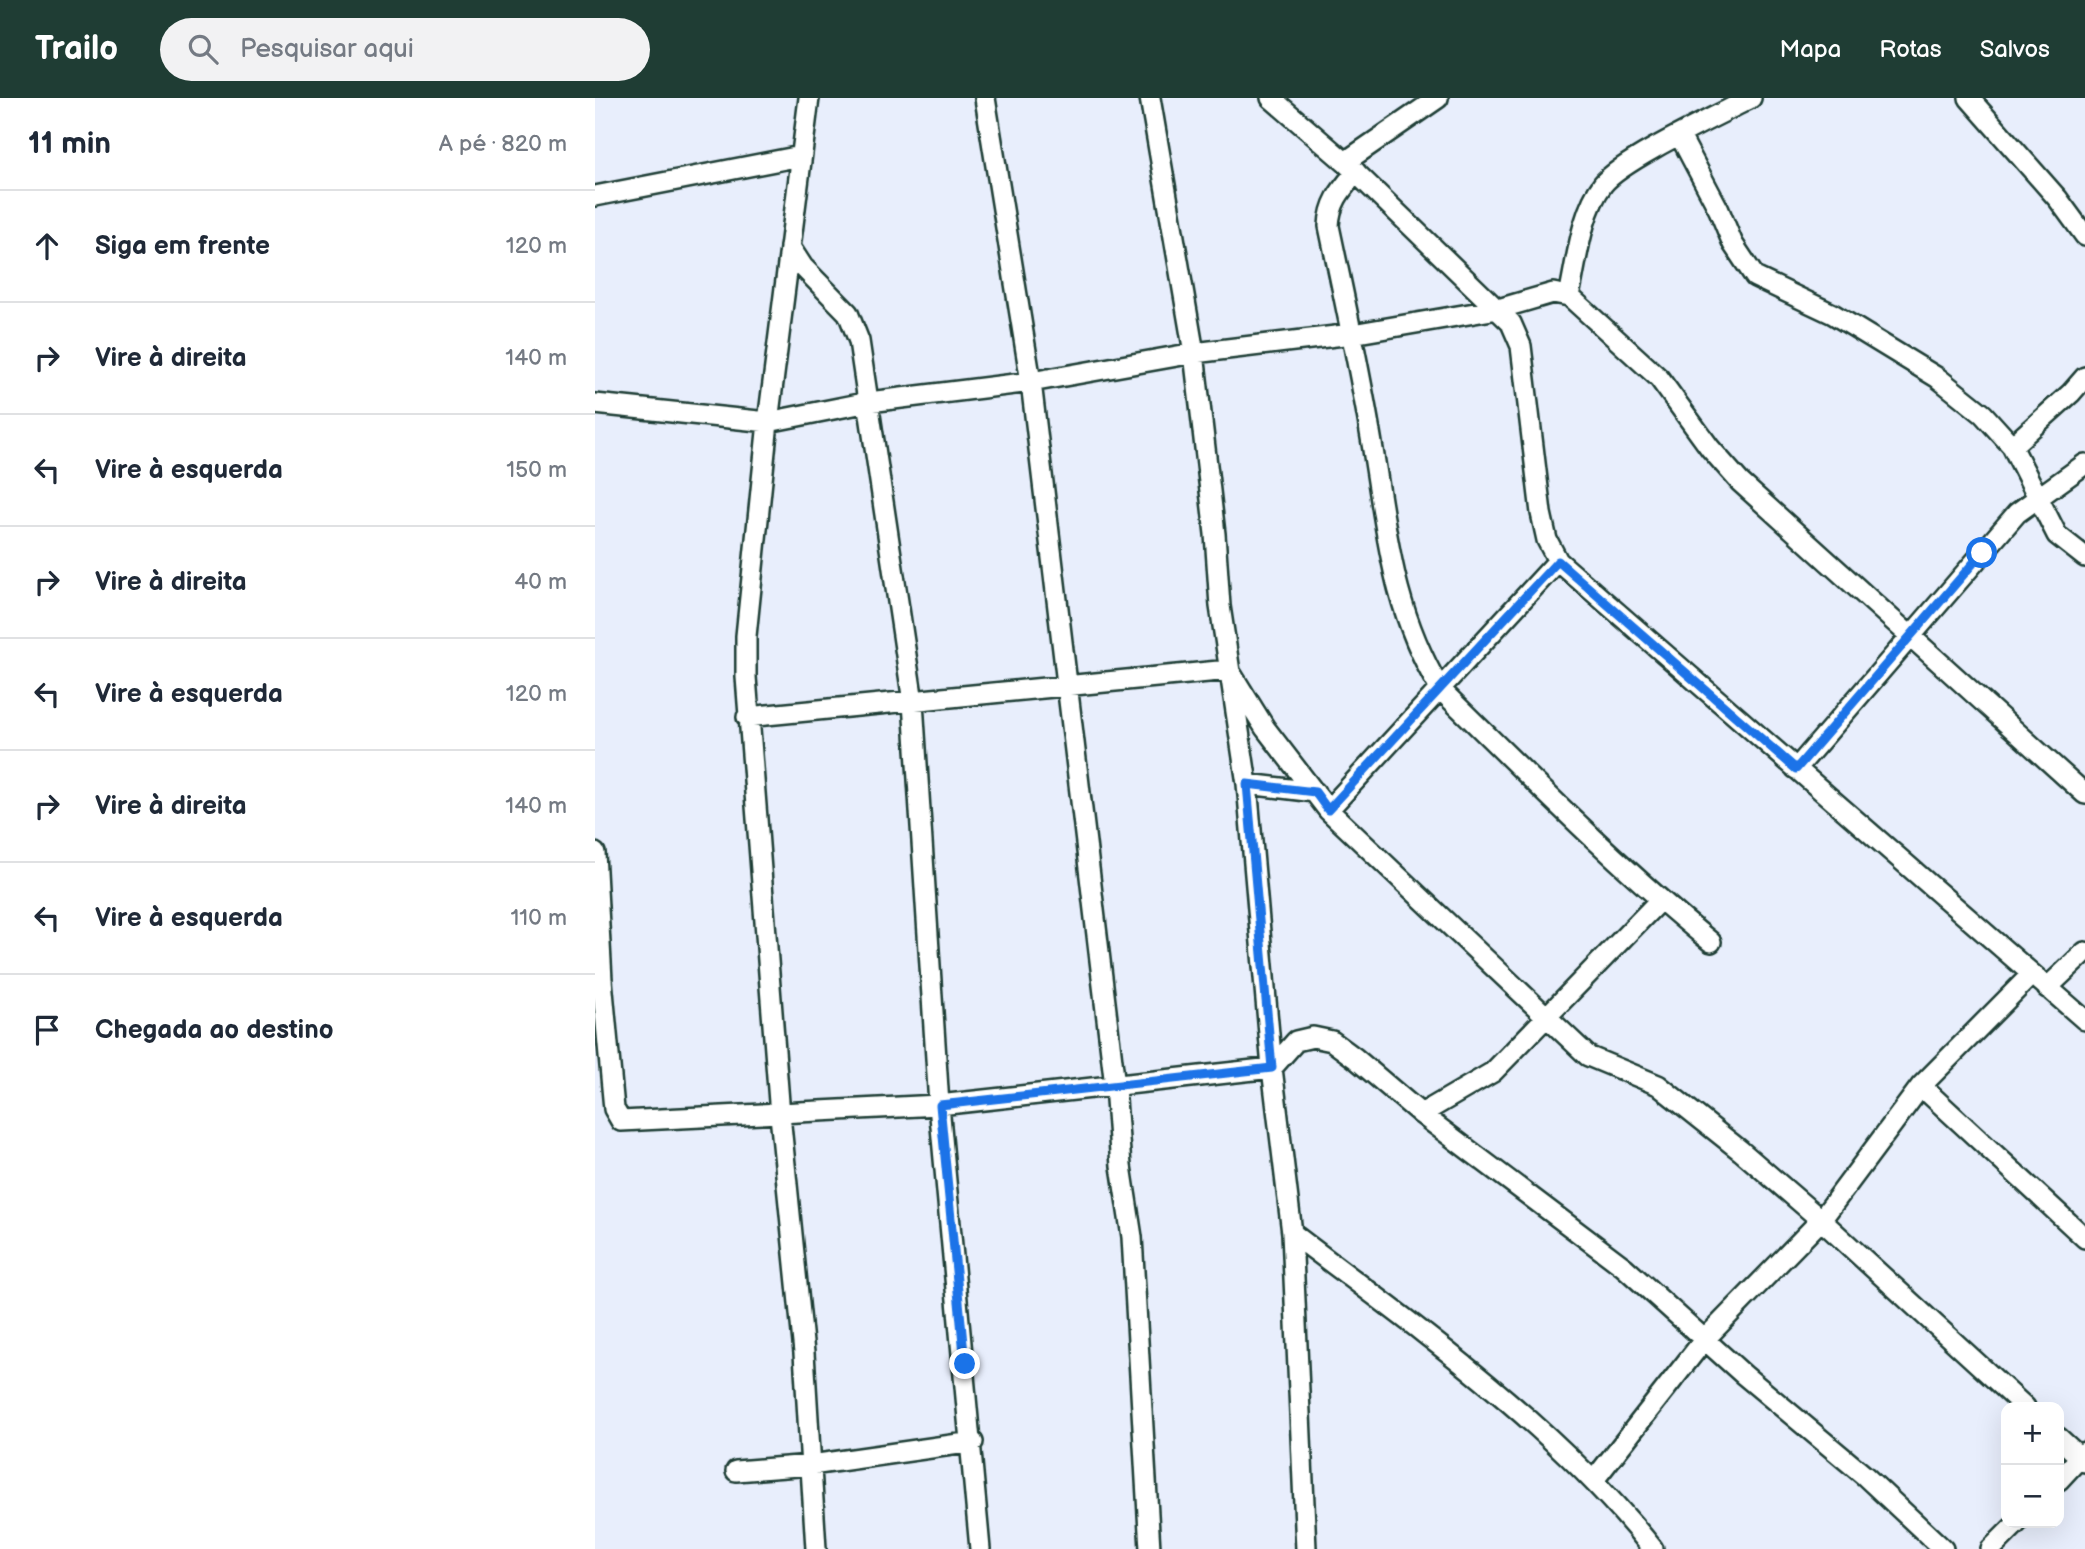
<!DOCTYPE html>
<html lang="pt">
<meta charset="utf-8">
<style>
body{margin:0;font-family:"Balsamiq Sans",sans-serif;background:#f2f2f3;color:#1f2937}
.controls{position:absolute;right:21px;bottom:21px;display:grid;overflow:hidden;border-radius:14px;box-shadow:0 7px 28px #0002}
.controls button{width:63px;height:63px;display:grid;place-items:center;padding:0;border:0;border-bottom:2px solid #e0e1e3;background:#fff;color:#1f2937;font:35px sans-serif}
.stop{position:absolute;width:21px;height:21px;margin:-16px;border:5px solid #1a73e8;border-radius:50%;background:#fff}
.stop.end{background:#1a73e8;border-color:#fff;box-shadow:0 2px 7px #0008}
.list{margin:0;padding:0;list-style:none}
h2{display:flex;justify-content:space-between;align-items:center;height:91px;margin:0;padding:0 28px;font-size:30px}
h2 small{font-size:23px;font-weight:400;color:#747a83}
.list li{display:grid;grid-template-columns:46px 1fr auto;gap:21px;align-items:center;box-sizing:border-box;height:112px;padding:0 28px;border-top:2px solid #e0e1e3}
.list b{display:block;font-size:26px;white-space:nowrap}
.list em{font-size:23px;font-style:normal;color:#747a83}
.icon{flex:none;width:38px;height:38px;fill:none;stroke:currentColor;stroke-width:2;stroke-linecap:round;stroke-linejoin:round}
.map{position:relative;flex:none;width:1490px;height:1451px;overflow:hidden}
header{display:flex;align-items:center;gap:42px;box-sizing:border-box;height:98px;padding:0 35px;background:#1f3d34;color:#fff}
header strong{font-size:33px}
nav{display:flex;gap:38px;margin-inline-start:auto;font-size:24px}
.search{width:490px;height:63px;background:#f2f2f3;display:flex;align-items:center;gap:18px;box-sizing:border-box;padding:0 24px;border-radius:38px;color:#747a83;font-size:26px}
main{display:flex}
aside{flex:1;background:#fff}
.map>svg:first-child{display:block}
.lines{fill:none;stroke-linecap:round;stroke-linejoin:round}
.minor-casing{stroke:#1f3d34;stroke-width:24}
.minor{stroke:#fff;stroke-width:19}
.route{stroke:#1a73e8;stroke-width:9}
</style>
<header>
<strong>Trailo</strong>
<div class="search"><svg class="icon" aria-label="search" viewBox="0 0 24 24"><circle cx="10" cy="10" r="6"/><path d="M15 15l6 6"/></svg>Pesquisar aqui</div>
<nav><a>Mapa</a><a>Rotas</a><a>Salvos</a></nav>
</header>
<main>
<aside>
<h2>11 min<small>A pé · 820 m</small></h2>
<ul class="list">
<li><svg class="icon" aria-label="ahead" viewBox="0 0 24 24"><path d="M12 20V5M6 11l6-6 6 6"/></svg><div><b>Siga em frente</b></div><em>120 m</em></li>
<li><svg class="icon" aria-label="right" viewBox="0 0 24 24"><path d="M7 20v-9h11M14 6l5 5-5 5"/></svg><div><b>Vire à direita</b></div><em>140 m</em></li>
<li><svg class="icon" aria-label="left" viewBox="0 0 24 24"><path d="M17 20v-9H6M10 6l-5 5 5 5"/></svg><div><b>Vire à esquerda</b></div><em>150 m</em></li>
<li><svg class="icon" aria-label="right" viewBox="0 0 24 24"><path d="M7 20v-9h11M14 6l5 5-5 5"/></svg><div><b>Vire à direita</b></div><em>40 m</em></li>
<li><svg class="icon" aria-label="left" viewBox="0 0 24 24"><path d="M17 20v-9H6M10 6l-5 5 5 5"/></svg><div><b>Vire à esquerda</b></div><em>120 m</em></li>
<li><svg class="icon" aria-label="right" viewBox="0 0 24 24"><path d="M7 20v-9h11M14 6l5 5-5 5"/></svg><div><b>Vire à direita</b></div><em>140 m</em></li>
<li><svg class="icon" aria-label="left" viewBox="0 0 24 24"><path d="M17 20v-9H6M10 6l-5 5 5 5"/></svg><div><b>Vire à esquerda</b></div><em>110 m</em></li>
<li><svg class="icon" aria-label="arrive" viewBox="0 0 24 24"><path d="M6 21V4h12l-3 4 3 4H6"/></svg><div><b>Chegada ao destino</b></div></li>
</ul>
</aside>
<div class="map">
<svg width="1490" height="1451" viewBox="0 0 1490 1451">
<rect width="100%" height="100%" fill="#e8eefc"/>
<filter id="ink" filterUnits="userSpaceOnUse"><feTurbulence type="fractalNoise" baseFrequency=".0143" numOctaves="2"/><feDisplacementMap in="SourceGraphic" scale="14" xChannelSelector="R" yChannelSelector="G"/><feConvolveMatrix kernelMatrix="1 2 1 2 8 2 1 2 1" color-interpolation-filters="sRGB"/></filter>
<g filter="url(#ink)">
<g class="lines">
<defs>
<path id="minor" d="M214,0l-41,324 -22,214v41l34,438 24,238 12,196
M390,0l46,284 84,704 6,80 11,71 18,312
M555,0l44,255 21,181 5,72 27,178 25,284 20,165 14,316
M676,0l74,64 166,161 10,23 20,167 6,27 11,21 527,459
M1374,0l89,101 27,37
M1085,38l39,74 14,34 22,33 78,37 105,64 45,36 29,32 45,89 28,22
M750,64l93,-64
M761,74c-15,18 -26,30 -27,54 16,76 33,153 45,230 14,86 20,155 66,233 88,86 175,175 271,253
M0,98l206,-40
M195,149l13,20 45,46 11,28 54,361 26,403 41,444
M974,198c8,-36 12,-83 34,-112 20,-25 116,-69 148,-86
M0,306l173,18 101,-20 162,-20 163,-29 158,-19 146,-25 55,-16 16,3 90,82 51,70 30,34 345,312
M1417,348l59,-53 14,-16
M152,619l482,-47 36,58 63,82 260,246 70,29 83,66 80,69 204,187
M1201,671l221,-256 68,-49
M652,686l68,8
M733,712l230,-249
M0,755l7,127 12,129 7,12 318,-16 333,-37 24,-27 17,-4 19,4 23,17 66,56 203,153 120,108 121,101 78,73
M1452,890l38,-36
M1326,988l164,152
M826,1016l72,-42 167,-172
M697,1135c126,96 262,191 361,316
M1464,1340l26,24
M141,1373l75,-6 162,-23
M999,1382l110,-140 117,-120 100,-134 110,-111
M1464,1382l26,-28
M1396,1451l26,-26"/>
</defs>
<use href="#minor" class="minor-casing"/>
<use href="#minor" class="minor"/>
</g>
</g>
<g class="lines" filter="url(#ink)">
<path class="route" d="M370,1266l-25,-259 332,-37 -25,-284 68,8 13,18 230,-249 238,208 186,-216"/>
</g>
</svg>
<div class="controls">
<button>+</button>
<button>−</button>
</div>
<div class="stop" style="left:1387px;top:455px"></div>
<div class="stop end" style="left:370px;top:1266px"></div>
</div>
</main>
